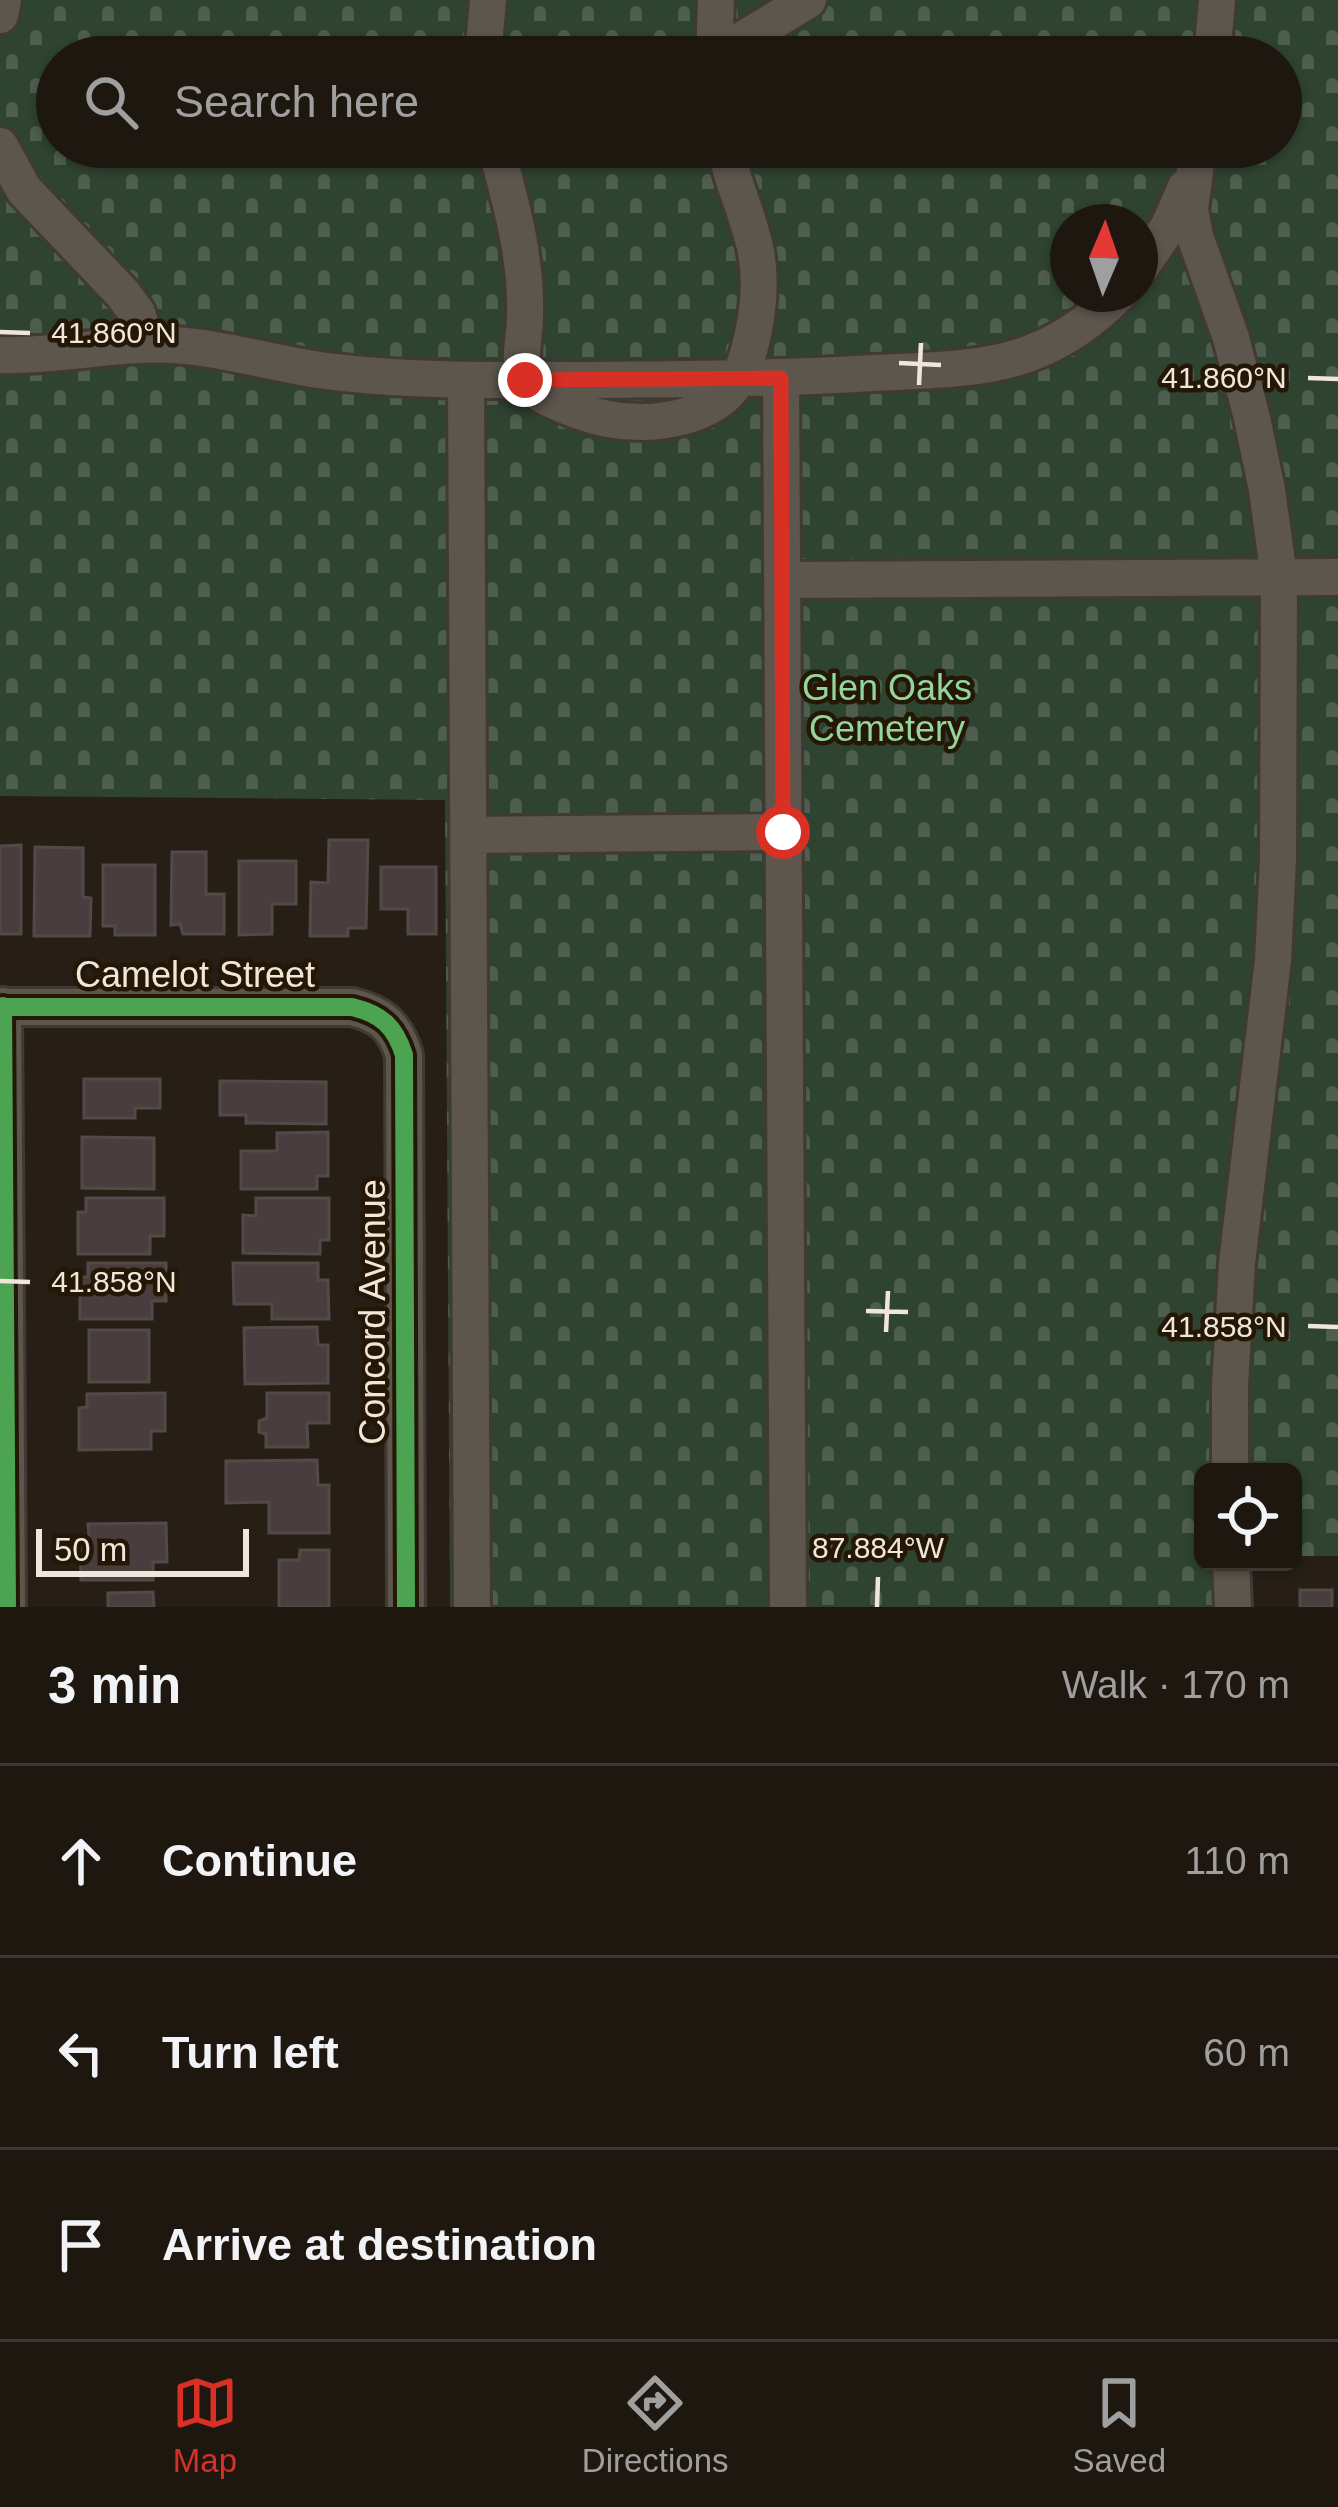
<!DOCTYPE html>
<meta charset="utf-8">
<style>
body{margin:0;font-family:Arial,sans-serif;background:#2a241e;color:#f1f3f6}
.controls{position:absolute;right:36px;bottom:36px;display:grid;overflow:hidden;border-radius:18px;box-shadow:0 3px 9px #0004}
.controls button{width:108px;height:108px;display:grid;place-items:center;padding:0;border:0;border-bottom:3px solid #3b3630;background:#1d1710;color:#f1f3f6;font:60px sans-serif}
.compass{position:absolute;left:1050px;top:204px;width:108px;height:108px;border-radius:50%;background:#1d1710;box-shadow:0 3px 9px #0004;rotate:2deg}
.scale{position:absolute;left:36px;bottom:30px;width:213px;box-sizing:border-box;padding-left:12px;border:6px solid #f1e6db;border-top:0;font-size:33px;line-height:42px;white-space:nowrap;color:#f1e6db;-webkit-text-stroke:9px #251705;paint-order:stroke}
.stop{position:absolute;width:36px;height:36px;margin:-27px;border:9px solid #d93025;border-radius:50%;background:#fff}
.stop.end{background:#d93025;border-color:#fff;box-shadow:0 3px 12px #0008}
.list{margin:0;padding:0;list-style:none}
h2{display:flex;justify-content:space-between;align-items:center;height:156px;margin:0;padding:0 48px;font-size:51px}
h2 small{font-size:39px;font-weight:400;color:#a09f9f}
.list li{display:grid;grid-template-columns:78px 1fr auto;gap:36px;align-items:center;box-sizing:border-box;height:192px;padding:0 48px;border-top:3px solid #3b3630}
.list b{display:block;font-size:45px;white-space:nowrap}
.list em{font-size:39px;font-style:normal;color:#a09f9f}
.icon{flex:none;width:66px;height:66px;fill:none;stroke:currentColor;stroke-width:2;stroke-linecap:round;stroke-linejoin:round}
.map{position:relative;flex:none;width:1338px;height:1607px;overflow:hidden}
.search{position:absolute;background:#1d1710;box-shadow:0 3px 9px #0004;left:36px;right:36px;top:36px;height:132px;display:flex;align-items:center;gap:30px;box-sizing:border-box;padding:0 42px;border-radius:66px;color:#a09f9f;font-size:45px}
.sheet{height:732px;background:#1d1710}
nav{display:flex;justify-content:space-around;align-items:center;box-sizing:border-box;height:168px;border-top:3px solid #3b3630;background:#1d1710;font-size:33px;color:#a09f9f}
nav a{display:grid;justify-items:center;gap:6px}
nav .on{color:#d93025}
.map>svg:first-child{display:block}
.cemetery{fill:url(#cemetery-stones);fill-rule:evenodd}
.building{fill:#493d3e;stroke:#524a49;stroke-width:3}
.lines{fill:none;stroke-linecap:round;stroke-linejoin:round}
.minor-casing{stroke:#413a33;stroke-width:42}
.minor{stroke:#5c564d;stroke-width:36}
.cycleway-casing{stroke:#251705;stroke-width:26}
.cycleway{stroke:#4ca352;stroke-width:18}
.route{stroke:#d93025;stroke-width:15}
.ticks{fill:none;stroke:#f1e6db;stroke-width:4.5}
.labels{text-anchor:middle;dominant-baseline:central;stroke-width:9;stroke-linejoin:round;paint-order:stroke}
.park-label{font-size:36px;fill:#92d59e;stroke:#251705}
.street-label{font-size:36px;fill:#f1e6db;stroke:#251705}
.ticks-label{font-size:30px;text-anchor:middle;fill:#f1e6db;stroke:#251705;stroke-width:9;stroke-linejoin:round;paint-order:stroke}
</style>
<div class="map">
<svg width="1338" height="1607" viewBox="0 0 1338 1607">
<defs>
<pattern id="cemetery-stones" width="16" height="16" patternUnits="userSpaceOnUse" patternTransform="scale(3)"><rect width="16" height="16" fill="#2f4331"/><path d="M2 7V4a2 2 0 0 1 4 0v3zM10 15v-3a2 2 0 0 1 4 0v3z" fill="#4e5e4e"/></pattern>
</defs>
<rect width="100%" height="100%" fill="#271f16"/>
<path class="cemetery" d="M0,0h1338v1556h-45v-84h-90v90h47l1,45h-801l-5,-807 -445,-4zM57,57h1224v90h-1224zM1068,222h72v72h-72z"/>
<path class="building" d="M329,840h39l-2,88h-18v8h-38l1,-54 17,1z
M21,845v89h-21v-88z
M35,847l48,1v49l8,1 -1,38h-56z
M172,852h34v42h18v40h-41l-3,-10 -9,1z
M239,861h57v43h-24v30l-33,1z
M103,865h52v70h-40v-9h-12z
M381,867h55v67h-28v-25h-27z
M84,1079h76v29h-25v10h-51z
M220,1081l106,1v42l-80,-1v-8h-26z
M328,1132v44h-11v13h-76v-38h36v-18z
M82,1137l72,1v51l-72,-1z
M86,1198h78v38h-14v18h-72v-42h8z
M256,1198h73v42h-9v14l-77,-1v-38l13,1z
M88,1263h78v38h-14v18h-72v-42h8z
M233,1263h85v17h10l1,39h-57v-15h-38z
M317,1327l1,18h10v38l-83,1 -1,-56z
M89,1330h60v52h-60z
M165,1393v38h-14v18l-72,1v-42l8,-1v-13z
M267,1393h62v30h-22l1,24h-42v-13l-7,-2v-11l8,-3z
M317,1460l1,25h11v48h-60v-31l-43,1v-42z
M166,1523l1,39h-14v18h-72l-1,-42h9l-1,-14z
M300,1550h29v57h-50v-47h20z
M1300,1590h32v17h-32z
M153,1592l1,15h-46v-14z"/>
<g class="lines">
<defs>
<path id="minor" d="M0,15l3,-15
M483,57l5,-57
M714,57l94,-57
M714,57l2,-57
M1212,57l5,-57
M0,146l24,44 99,104 14,19 10,31
M496,147c15,57 31,111 29,170 0,19 -8,47 1,64 8,16 64,35 82,38 42,8 108,1 131,-42 7,-13 11,-29 14,-43 6,-28 8,-54 3,-82 -7,-36 -24,-69 -31,-105
M1198,147l-8,63 5,26 36,102 21,80 15,72 12,87 -1,283 -5,100 -36,303 -7,123v86
M1140,268l29,-42 17,-39
M0,355c58,2 115,-13 173,-10 54,3 108,21 162,27 85,10 170,8 256,8 88,-1 176,-1 265,-6 56,-4 118,-1 172,-20 35,-13 64,-33 90,-60
M781,378l7,1229
M466,380l6,1227
M782,580l556,-3
M468,835l315,-3
M3,1006l4,601
M0,1007h352c29,7 43,19 52,48l2,552
M1231,1562l2,45"/>
</defs>
<use href="#minor" class="minor-casing"/>
<use href="#minor" class="minor"/>
<defs>
<path id="cycleway" d="M3,1006l4,601
M0,1007h352c29,7 43,19 52,48l2,552"/>
</defs>
<use href="#cycleway" class="cycleway-casing"/>
<use href="#cycleway" class="cycleway"/>
</g>
<g class="lines">
<path class="route" d="M525,380l256,-2 2,454"/>
</g>
<path class="ticks" d="M0,332l30,1M899,363l42,2M1308,378l30,1M919,385l2,-42M0,1281l30,1M866,1311l42,1M1308,1326l30,1M886,1332l2,-41M877,1607l1,-30"/>
<g class="labels">
<g class="park-label">
<text x="887" y="687">Glen Oaks<tspan x="887" dy="41">Cemetery</tspan></text>
</g>
<g class="street-label">
<text x="195" y="974">Camelot Street</text>
<text transform="translate(372 1312) rotate(-90)">Concord Avenue</text>
</g>
</g>
<g class="ticks-label">
<text x="114" y="343">41.860°N</text>
<text x="1224" y="388">41.860°N</text>
<text x="114" y="1292">41.858°N</text>
<text x="1224" y="1337">41.858°N</text>
<text x="878" y="1558">87.884°W</text>
</g>
</svg>
<div class="controls">
<button><svg class="icon" aria-label="locate" viewBox="0 0 24 24"><circle cx="12" cy="12" r="6"/><path d="M12 2v4M12 18v4M2 12h4M18 12h4"/></svg></button>
</div>
<svg class="compass" viewBox="-18 -18 36 36"><path d="M0-13l5 13h-10z" fill="#e53935"/><path d="M0 13l5-13h-10z" fill="#a09f9f"/></svg>
<div class="scale">50 m</div>
<div class="stop" style="left:783px;top:832px"></div>
<div class="stop end" style="left:525px;top:380px"></div>
<div class="search"><svg class="icon" aria-label="search" viewBox="0 0 24 24"><circle cx="10" cy="10" r="6"/><path d="M15 15l6 6"/></svg>Search here</div>
</div>
<section class="sheet">
<h2>3 min<small>Walk · 170 m</small></h2>
<ul class="list">
<li><svg class="icon" aria-label="ahead" viewBox="0 0 24 24"><path d="M12 20V5M6 11l6-6 6 6"/></svg><div><b>Continue</b></div><em>110 m</em></li>
<li><svg class="icon" aria-label="left" viewBox="0 0 24 24"><path d="M17 20v-9H6M10 6l-5 5 5 5"/></svg><div><b>Turn left</b></div><em>60 m</em></li>
<li><svg class="icon" aria-label="arrive" viewBox="0 0 24 24"><path d="M6 21V4h12l-3 4 3 4H6"/></svg><div><b>Arrive at destination</b></div></li>
</ul>
</section>
<nav>
<a class="on"><svg class="icon" aria-label="map" viewBox="0 0 24 24"><path d="M3 6l6-2 6 2 6-2v14l-6 2-6-2-6 2zM9 4v14M15 6v14"/></svg>Map</a>
<a><svg class="icon" aria-label="directions" viewBox="0 0 24 24"><path d="M12 3l9 9-9 9-9-9zM9 14v-3h6M13 9l2 2-2 2"/></svg>Directions</a>
<a><svg class="icon" aria-label="saved" viewBox="0 0 24 24"><path d="M7 4h10v16l-5-4-5 4z"/></svg>Saved</a>
</nav>
